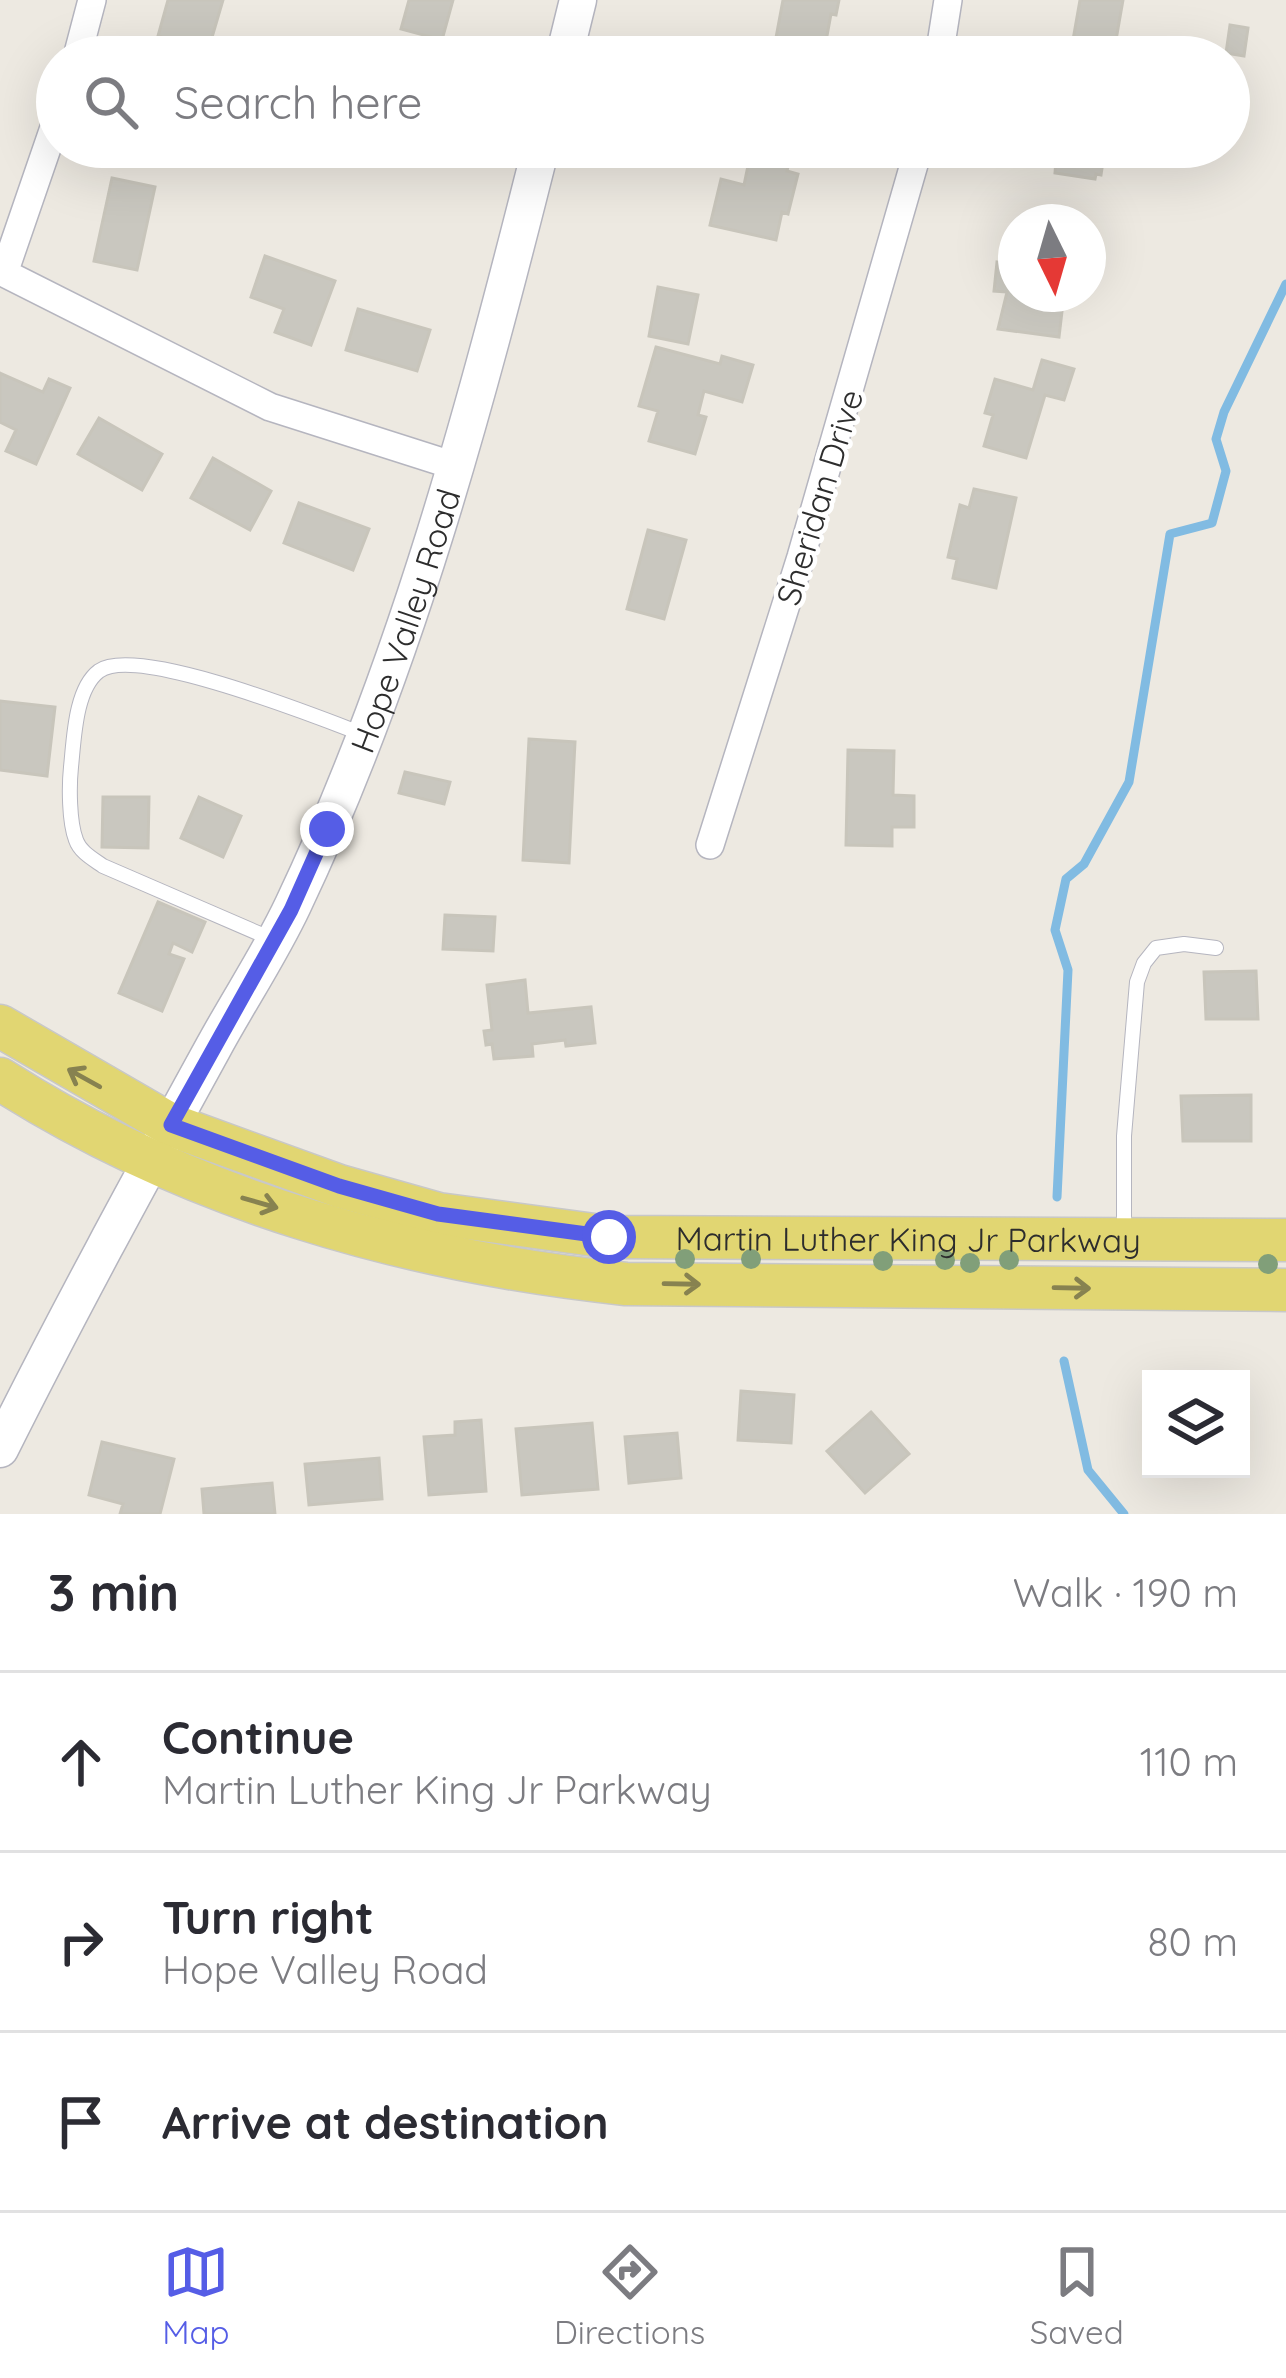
<!DOCTYPE html>
<meta charset="utf-8">
<style>
body{margin:0;font-family:Quicksand,sans-serif;background:#f2f2f3;color:#2b2b33}
.controls{position:absolute;right:36px;bottom:36px;display:grid;overflow:hidden;border-radius:0px;box-shadow:0 12px 48px #0002}
.controls button{width:108px;height:108px;display:grid;place-items:center;padding:0;border:0;border-bottom:3px solid #e1e1e2;background:#fff;color:#2b2b33;font:60px sans-serif}
.compass{position:absolute;left:998px;top:204px;width:108px;height:108px;border-radius:50%;background:#fff;box-shadow:0 12px 48px #0002;rotate:175deg}
.stop{position:absolute;width:36px;height:36px;margin:-27px;border:9px solid #555de6;border-radius:50%;background:#fff}
.stop.end{background:#555de6;border-color:#fff;box-shadow:0 3px 12px #0008}
.list{margin:0;padding:0;list-style:none}
h2{display:flex;justify-content:space-between;align-items:center;height:156px;margin:0;padding:0 48px;font-size:51px}
h2 small{font-size:39px;font-weight:400;color:#7c7c81}
.list li{display:grid;grid-template-columns:78px 1fr auto;gap:36px;align-items:center;box-sizing:border-box;height:180px;padding:0 48px;border-top:3px solid #e1e1e2}
.list b{display:block;font-size:45px;white-space:nowrap}
.list p{margin:0;font-size:39px;white-space:nowrap;color:#7c7c81}
.list em{font-size:39px;font-style:normal;color:#7c7c81}
.icon{flex:none;width:66px;height:66px;fill:none;stroke:currentColor;stroke-width:2;stroke-linecap:round;stroke-linejoin:round}
.map{position:relative;flex:none;width:1286px;height:1514px;overflow:hidden}
.search{position:absolute;background:#fff;box-shadow:0 12px 48px #0002;left:36px;right:36px;top:36px;height:132px;display:flex;align-items:center;gap:30px;box-sizing:border-box;padding:0 42px;border-radius:66px;color:#7c7c81;font-size:45px}
.sheet{height:696px;background:#fff}
nav{display:flex;justify-content:space-around;align-items:center;box-sizing:border-box;height:168px;border-top:3px solid #e1e1e2;background:#fff;font-size:33px;color:#7c7c81}
nav a{display:grid;justify-items:center;gap:6px}
nav .on{color:#555de6}
.map>svg:first-child{display:block}
.lines{fill:none;stroke-linecap:round;stroke-linejoin:round}
.stream{stroke:#81bbe2;stroke-width:9}
.building{fill:#c9c7bf;stroke:#c8c5bb;stroke-width:3}
.lane-casing{stroke:#b5b5bf;stroke-width:16}
.street-casing{stroke:#b5b5bf;stroke-width:30}
.secondary-casing{stroke:#b5b5bf;stroke-width:39}
.primary-casing{stroke:#c8c8c8;stroke-width:45}
.lane{stroke:#fff;stroke-width:14}
.street{stroke:#fff;stroke-width:27}
.secondary{stroke:#fff;stroke-width:36}
.primary{stroke:#e1d672;stroke-width:42}
.tree{fill:#819f79}
.oneway{stroke:#878250}
.route{stroke:#555de6;stroke-width:15}
.labels{text-anchor:middle;dominant-baseline:central;stroke-width:9;stroke-linejoin:round;paint-order:stroke}
.street-label{font-size:33px;fill:#2d2d2d;stroke:#fff}
</style>
<div class="map">
<svg width="1286" height="1514" viewBox="0 0 1286 1514">
<rect width="100%" height="100%" fill="#ede9e1"/>
<g class="lines">
<path class="stream" d="M1057,1197l11,-227 -13,-40 11,-51 18,-15 45,-82 41,-248 42,-11 14,-52 -10,-32 8,-27 62,-128
M1064,1361l24,109 36,44"/>
</g>
<path class="building" d="M168,0h55l-15,51 -50,-15z
M409,0h44l-11,40 -41,-11z
M783,0h56l-3,15 -5,-1 -7,38 -49,-9z
M1080,0h43l-10,57h-43z
M1230,25l18,3 -4,28 -18,-3z
M125,147h50l-6,17z
M763,147h30l-6,24 11,3 -10,40 -6,-2 -6,28 -66,-15 11,-46 23,6 5,-24 11,2z
M1057,147h66l-18,1 -4,27 -5,-1 -1,5 -40,-6z
M112,178l43,9 -18,83 -43,-9z
M265,256l70,25 -24,64 -36,-13 9,-23 -33,-12z
M997,262l19,3v29h48l-5,43 -61,-8 9,-37 -13,-1z
M658,287l40,8 -10,49 -39,-8z
M358,309l72,21 -13,41 -71,-21z
M656,347l64,17 2,-8 31,9 -11,37 -38,-11 -6,24 8,2 -11,37 -46,-13 9,-30 -19,-5z
M1042,360l32,9 -10,31 -19,-5 -19,63 -42,-12 9,-31 -8,-2 10,-34 38,11z
M0,373l43,19 6,-13 21,9 -34,76 -30,-13 10,-21 -16,-8z
M99,418l63,36 -20,36 -64,-36z
M213,458l58,33 -21,39 -59,-32z
M974,489l42,9 -20,90 -43,-10 4,-19 -9,-2 12,-52 9,3z
M299,503l70,26 -16,41 -69,-27z
M648,530l38,10 -22,79 -37,-10z
M0,701l55,6 -8,69 -47,-6z
M529,739l46,3 -6,121 -46,-3z
M848,750l46,1 -1,44 21,1v31h-22v19l-46,-1z
M405,772l45,10 -6,22 -45,-11z
M103,797h46l-1,51 -46,-1z
M199,797l42,19 -18,41 -42,-19z
M158,902l47,20 -13,30 -19,-9 -4,11 15,5 -22,52 -43,-18z
M445,915l50,2 -2,34 -50,-2z
M1256,971l2,48h-52l-2,-47z
M525,980l3,33 63,-6 4,36 -29,3 -1,-6 -33,4 1,12 -39,3 -2,-15 -6,1 -2,-14 8,-1 -5,-45z
M1251,1095v46h-68l-2,-45z
M741,1391l53,4 -3,48 -53,-3z
M871,1412l38,42 -44,39 -38,-42z
M481,1420l5,71 -57,4 -5,-58 31,-2v-13z
M592,1423l6,66 -76,6 -6,-66z
M677,1433l4,45 -52,5 -4,-46z
M102,1442l72,17 -14,55h-40l3,-10 -34,-9z
M379,1458l3,41 -73,6 -4,-41z
M272,1483l3,31h-71l-2,-25z"/>
<g class="lines">
<defs>
<path id="lane" d="M274,940l-171,-74c-10,-7 -23,-14 -27,-26 -7,-18 -7,-54 -5,-73 3,-28 4,-78 28,-96 38,-27 221,47 266,64
M1124,1235v-99l13,-154 7,-19 12,-15 28,-4 32,4"/>
<path id="street" d="M77,57l15,-57
M939,57l9,-57
M0,271l270,136 185,59
M4,273l53,-154
M710,845l91,-288 118,-410"/>
<g id="secondary">
<path d="M564,57l14,-57"/>
<path id="s1" d="M0,1449c68,-136 140,-268 213,-401 26,-48 57,-94 80,-143 114,-240 183,-500 248,-758"/>
</g>
<g id="primary">
<path id="s2" d="M0,1026l171,99 168,61 99,28 171,23 677,3"/>
<path d="M0,1079c188,120 406,182 626,205l660,6"/>
</g>
</defs>
<use href="#lane" class="lane-casing"/>
<use href="#street" class="street-casing"/>
<use href="#secondary" class="secondary-casing"/>
<use href="#primary" class="primary-casing"/>
<use href="#lane" class="lane"/>
<use href="#street" class="street"/>
<use href="#secondary" class="secondary"/>
<use href="#primary" class="primary"/>
</g>
<g class="tree">
<circle cx="685" cy="1259" r="10"/>
<circle cx="751" cy="1259" r="10"/>
<circle cx="945" cy="1260" r="10"/>
<circle cx="1009" cy="1260" r="10"/>
<circle cx="883" cy="1261" r="10"/>
<circle cx="970" cy="1263" r="10"/>
<circle cx="1268" cy="1264" r="10"/>
</g>
<defs><path id="oneway-shaft" d="M-6 0H5M1.5-3L5.5 0L1.5 3" fill="none" stroke-width="1.6" stroke-linecap="round" stroke-linejoin="round" transform="scale(3)"/></defs>
<g class="oneway">
<use href="#oneway-shaft" transform="translate(84 1078) rotate(-151)"/>
<use href="#oneway-shaft" transform="translate(260 1203) rotate(16)"/>
<use href="#oneway-shaft" transform="translate(682 1284) rotate(1)"/>
<use href="#oneway-shaft" transform="translate(1072 1288) rotate(1)"/>
</g>
<g class="lines">
<path class="route" d="M327,829l-36,81 -120,215 168,61 99,28 171,23"/>
</g>
<g class="labels">
<g class="street-label">
<text transform="translate(819 497) rotate(-73)">Sheridan Drive</text>
<text stroke="none"><textPath href="#s1" startOffset="924">Hope Valley Road</textPath></text>
<text stroke="none"><textPath href="#s2" startOffset="951">Martin Luther King Jr Parkway</textPath></text>
</g>
</g>
</svg>
<div class="controls">
<button><svg class="icon" aria-label="layers" viewBox="0 0 24 24"><path d="M12 4l9 5-9 5-9-5zM3 14l9 5 9-5"/></svg></button>
</div>
<svg class="compass" viewBox="-18 -18 36 36"><path d="M0-13l5 13h-10z" fill="#e53935"/><path d="M0 13l5-13h-10z" fill="#7c7c81"/></svg>
<div class="stop" style="left:609px;top:1237px"></div>
<div class="stop end" style="left:327px;top:829px"></div>
<div class="search"><svg class="icon" aria-label="search" viewBox="0 0 24 24"><circle cx="10" cy="10" r="6"/><path d="M15 15l6 6"/></svg>Search here</div>
</div>
<section class="sheet">
<h2>3 min<small>Walk · 190 m</small></h2>
<ul class="list">
<li><svg class="icon" aria-label="ahead" viewBox="0 0 24 24"><path d="M12 20V5M6 11l6-6 6 6"/></svg><div><b>Continue</b><p>Martin Luther King Jr Parkway</p></div><em>110 m</em></li>
<li><svg class="icon" aria-label="right" viewBox="0 0 24 24"><path d="M7 20v-9h11M14 6l5 5-5 5"/></svg><div><b>Turn right</b><p>Hope Valley Road</p></div><em>80 m</em></li>
<li><svg class="icon" aria-label="arrive" viewBox="0 0 24 24"><path d="M6 21V4h12l-3 4 3 4H6"/></svg><div><b>Arrive at destination</b></div></li>
</ul>
</section>
<nav>
<a class="on"><svg class="icon" aria-label="map" viewBox="0 0 24 24"><path d="M3 6l6-2 6 2 6-2v14l-6 2-6-2-6 2zM9 4v14M15 6v14"/></svg>Map</a>
<a><svg class="icon" aria-label="directions" viewBox="0 0 24 24"><path d="M12 3l9 9-9 9-9-9zM9 14v-3h6M13 9l2 2-2 2"/></svg>Directions</a>
<a><svg class="icon" aria-label="saved" viewBox="0 0 24 24"><path d="M7 4h10v16l-5-4-5 4z"/></svg>Saved</a>
</nav>
